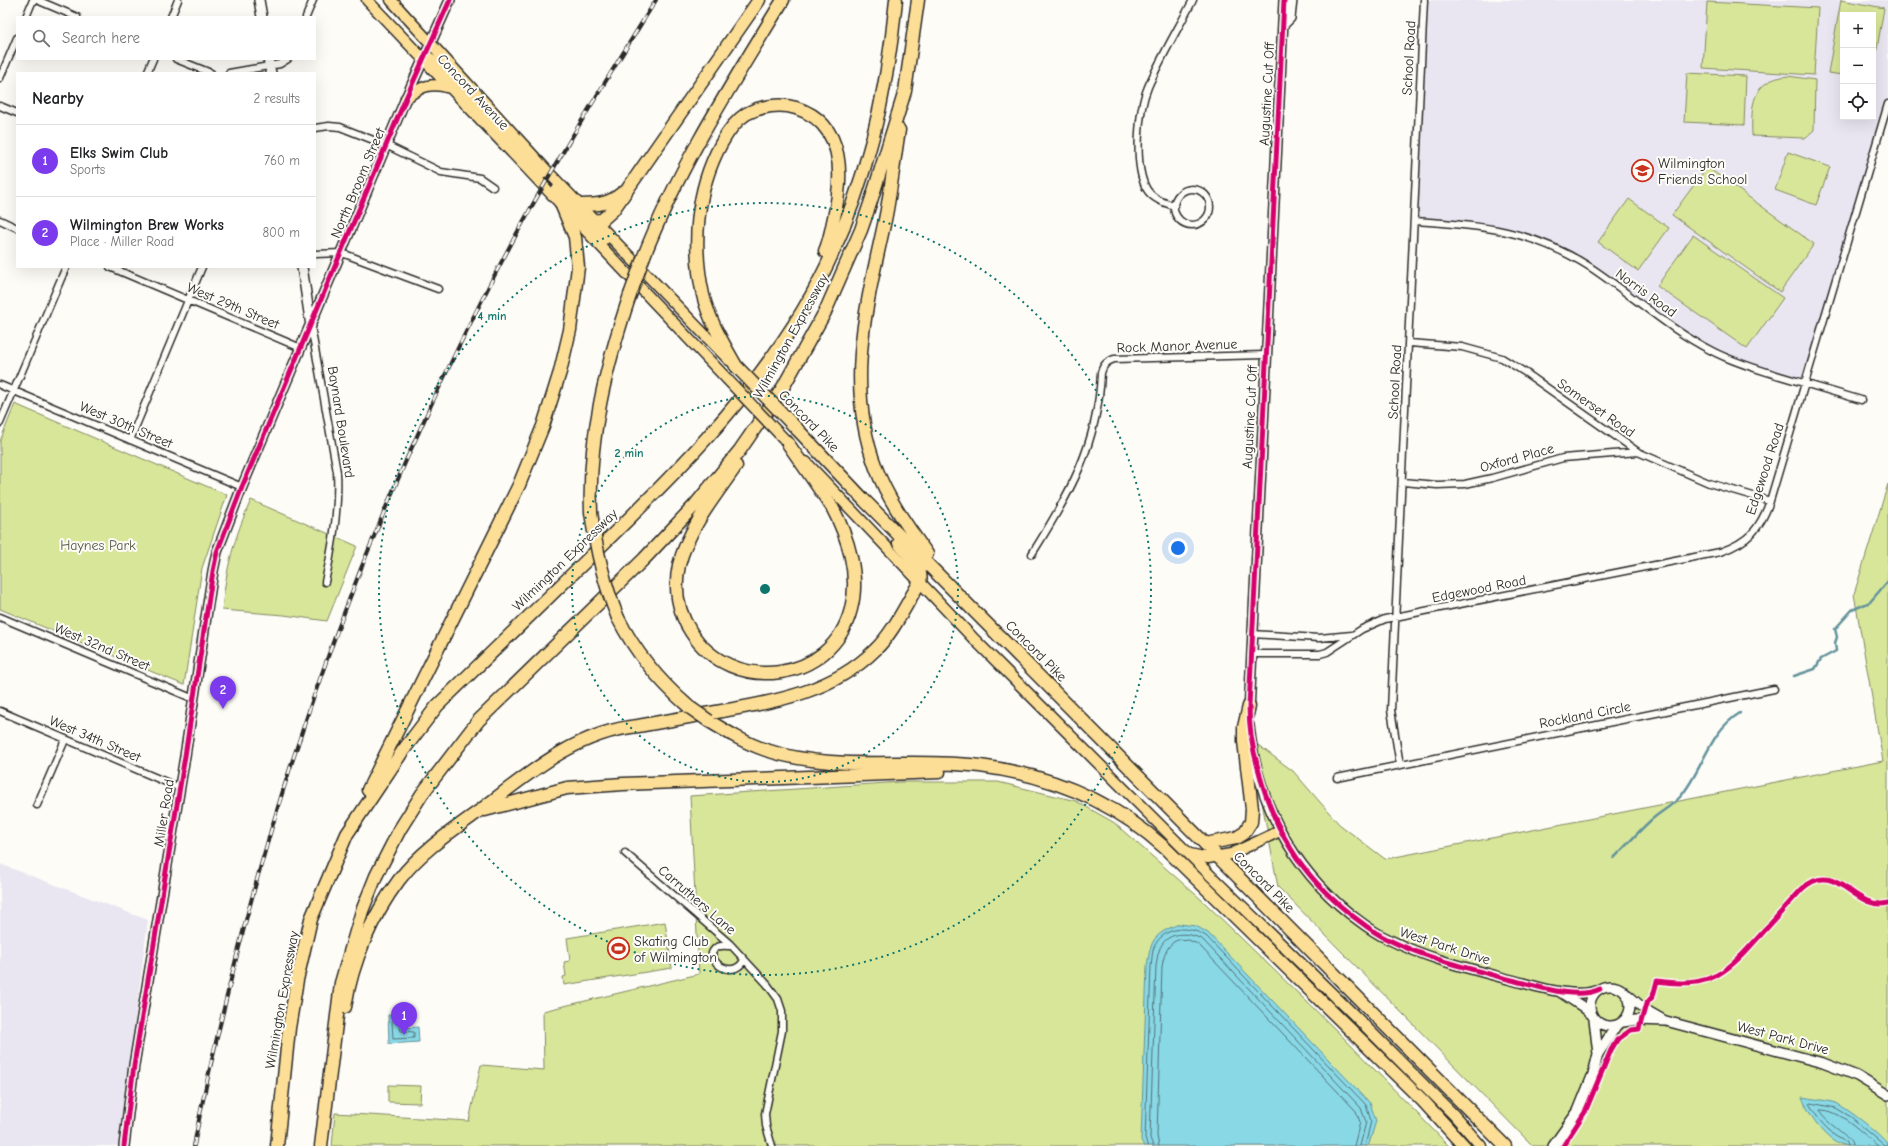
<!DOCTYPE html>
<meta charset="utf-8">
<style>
body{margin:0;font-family:"Comic Neue",sans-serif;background:#f6f6f6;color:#202124}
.controls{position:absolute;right:12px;top:12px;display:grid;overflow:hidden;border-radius:0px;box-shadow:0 4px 16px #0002}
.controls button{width:36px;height:36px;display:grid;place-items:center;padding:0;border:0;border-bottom:1px solid #e0e0e0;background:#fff;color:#202124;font:20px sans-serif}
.you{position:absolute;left:1178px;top:548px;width:14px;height:14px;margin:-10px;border:3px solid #fff;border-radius:50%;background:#1a73e8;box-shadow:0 0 0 6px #1a73e833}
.badge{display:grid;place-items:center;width:26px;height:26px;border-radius:50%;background:#7c3aed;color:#fff;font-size:13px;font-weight:700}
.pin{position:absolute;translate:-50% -33px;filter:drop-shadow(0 1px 2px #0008)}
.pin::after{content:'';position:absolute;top:21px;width:14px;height:12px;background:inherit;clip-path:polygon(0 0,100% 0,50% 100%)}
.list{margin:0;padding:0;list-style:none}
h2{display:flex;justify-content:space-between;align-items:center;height:52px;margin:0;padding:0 16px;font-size:17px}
h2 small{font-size:13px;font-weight:400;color:#757577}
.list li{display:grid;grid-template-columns:26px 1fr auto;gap:12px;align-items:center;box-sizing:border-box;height:72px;padding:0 16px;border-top:1px solid #e0e0e0}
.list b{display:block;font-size:15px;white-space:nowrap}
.list p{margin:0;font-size:13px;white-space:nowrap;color:#757577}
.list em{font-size:13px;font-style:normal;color:#757577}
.icon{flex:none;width:22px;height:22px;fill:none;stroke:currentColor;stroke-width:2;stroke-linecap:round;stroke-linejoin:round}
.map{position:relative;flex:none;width:1888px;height:1146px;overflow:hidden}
.search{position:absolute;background:#fff;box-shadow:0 4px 16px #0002;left:16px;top:16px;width:300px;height:44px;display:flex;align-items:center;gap:10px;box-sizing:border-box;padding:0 14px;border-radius:0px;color:#757577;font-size:15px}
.panel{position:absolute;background:#fff;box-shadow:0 4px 16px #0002;left:16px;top:72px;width:300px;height:196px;border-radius:0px}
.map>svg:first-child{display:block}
.built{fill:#eae6f1;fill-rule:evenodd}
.green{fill:#d8e699;stroke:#828862}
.water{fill:#89d8e6;stroke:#63939b}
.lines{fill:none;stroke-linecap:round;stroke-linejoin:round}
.shore{stroke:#517076;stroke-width:1}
.stream{stroke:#63939b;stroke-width:2.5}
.street-casing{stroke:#2b2b2b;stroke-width:9}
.secondary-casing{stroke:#2b2b2b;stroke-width:12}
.primary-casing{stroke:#2b2b2b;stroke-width:13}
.highway-casing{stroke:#2b2b2b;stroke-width:15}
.street{stroke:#fdfcf7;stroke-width:6}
.secondary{stroke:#fdfcf7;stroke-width:9}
.primary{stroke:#fdde96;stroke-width:10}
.highway{stroke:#fdde96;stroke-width:12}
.rail-casing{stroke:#2b2b2b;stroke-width:4}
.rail{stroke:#fdfcf7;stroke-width:2.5;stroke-dasharray:8;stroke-linecap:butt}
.primary-bridge-casing{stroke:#2b2b2b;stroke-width:13;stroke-linecap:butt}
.highway-bridge-casing{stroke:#2b2b2b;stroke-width:15;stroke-linecap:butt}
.primary-bridge{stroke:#fdde96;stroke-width:10}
.highway-bridge{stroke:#fdde96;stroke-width:12}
.cycleway-casing{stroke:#fdfcf7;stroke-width:8}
.cycleway{stroke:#d6006c;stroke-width:5}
.ring{fill:none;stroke:#0f766e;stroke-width:2;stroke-dasharray:2 4}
.labels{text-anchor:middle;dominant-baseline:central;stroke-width:4;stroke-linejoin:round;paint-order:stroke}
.street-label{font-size:14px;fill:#2b2b2b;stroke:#fdfcf7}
.poi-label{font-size:14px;fill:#2b2b2b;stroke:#fdfcf7;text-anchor:start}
.park-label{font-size:14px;fill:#565a46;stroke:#fdfcf7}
.centre{fill:#0f766e;stroke:#fdfcf7;stroke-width:2}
.ring-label{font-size:12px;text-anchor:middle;font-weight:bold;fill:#0f766e;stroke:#fdfcf7;stroke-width:4;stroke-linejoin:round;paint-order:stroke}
</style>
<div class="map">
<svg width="1888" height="1146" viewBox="0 0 1888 1146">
<rect width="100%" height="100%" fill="#fdfcf7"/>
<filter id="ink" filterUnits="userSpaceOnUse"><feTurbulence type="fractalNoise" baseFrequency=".025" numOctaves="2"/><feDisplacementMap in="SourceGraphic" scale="8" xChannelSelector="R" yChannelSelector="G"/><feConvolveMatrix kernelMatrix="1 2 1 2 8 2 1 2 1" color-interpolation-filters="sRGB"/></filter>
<g filter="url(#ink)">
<path class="built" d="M1424,0h464v104l-84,279 -94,-32 -132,-91 -68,-28 -95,-11zM1843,15h30v102h-30z
M0,864l148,56 -29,226h-119z"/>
<path class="green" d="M1841,0l43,8 -11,64v-57h-30v60l-15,-2z
M1707,2l111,6 -4,67 -111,-7z
M1687,73l59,3 -2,49 -60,-3z
M1788,76l27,4 -1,50 -9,8 -53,-2c-1,-30 -1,-56 36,-60z
M1788,152l42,15 -14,38 -41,-15z
M1707,167l107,77 -34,48 -108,-77z
M1629,199l40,29 -31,43 -40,-29z
M1693,235l90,63 -36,51 -90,-63z
M15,404l212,91 -25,73 -18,117 -184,-76v-168z
M1888,484v662h-355l-255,-259 -28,-148 43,32 46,53 46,35 498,-98 -29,-167z
M251,500l106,46 -30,75 -43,-6 -62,-5c4,-42 12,-72 29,-110z
M902,782h96l78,19 37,21 90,79 135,131 111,114h-1117l3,-33 134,8 12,-56 63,5 -1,-59 156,-37 -9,-178z
M665,922l7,46 -108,17 -1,-8 3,-1 -2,-14 6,-1 -3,-23z
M388,1085l33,1 -1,17 -32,-1z"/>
<path class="water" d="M1179,924l17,2 12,7 162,170 6,18 -7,23 -2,2h-223l-3,-6 6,-174c4,-27 7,-32 32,-42z
M388,1015h14l1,13 15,-1 1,15 -30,2z
M1802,1097c11,2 23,3 34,6 9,4 51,35 52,43 -13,0 -28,0 -41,0 -21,-4 -38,-31 -45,-49z"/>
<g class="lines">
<path class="shore" d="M394,1019l4,1 3,11 13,1v6l-21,1 -1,-18z
M1148,1146l-3,-7 6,-173c1,-6 1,-14 3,-19 10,-21 34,-22 52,-11l160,169 5,16 -6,25
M1153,1146l-3,-8 6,-172c1,-5 1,-10 3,-15 6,-20 29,-20 44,-11l158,168 5,14 -6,24
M1159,1146l-2,-10 5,-169c3,-22 14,-36 37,-22l157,166 4,11 -6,24
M1847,1146c-1,-7 -8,-8 -13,-12 -11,-8 -17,-17 -24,-29l1,-2 25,5 15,9 33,28h4
M1852,1146c0,-10 -25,-21 -32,-34v-2c20,-1 43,24 58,36"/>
<path class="stream" d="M1794,676l21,-7 6,-10 15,-8 -1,-8 2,-6 -2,-8 17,-19 18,-8 18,-21
M1614,858c12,-12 23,-25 35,-36 9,-9 22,-15 31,-25 23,-26 28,-65 60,-84"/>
<defs>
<path id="street" d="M37,0l40,17
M26,17l7,-17
M171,17l7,-17
M306,17l7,-17
M176,59l35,14
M147,73l6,-14
M229,73l51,-9 8,-5
M0,78l17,-40
M0,106l17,7
M315,128l14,-2 11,1 46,18 55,27 39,6 13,9
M1174 207a18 18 0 1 1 36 0a18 18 0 1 1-36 0Z
M1174,206c-11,-4 -22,-7 -28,-18 -12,-23 -8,-77 2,-101 13,-30 30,-58 45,-87
M0,220l17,8
M1415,221c66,4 117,9 175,46 41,27 78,62 122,84 21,11 45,18 68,25 27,8 54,16 81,24
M315,254l27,-1 96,36
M110,267l191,81
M311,326l26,146c2,37 -4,74 -12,110
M1409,343l53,4 40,11 24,15 112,79 71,31 61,18
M0,385l242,102
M0,423l66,-156
M130,440l72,-173
M1403,482l34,3 28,-1 27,-6 71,-20 75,-6
M1032,554c37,-59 66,-109 69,-181 2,-8 5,-11 13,-14l151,-4
M0,617l194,82
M1251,634l68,4 33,-3
M1251,654h69l7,-2 35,-23 23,-10 335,-67c29,-10 40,-23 50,-51l118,-397
M0,711l180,77
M1400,765l-9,-55 33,-710
M1337,778l437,-89
M37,805l28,-65
M625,853l105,91 37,40 11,15 4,12v20l-17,83 1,12 6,20
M731,946c-8,0 -15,-2 -19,7 2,16 24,23 32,7"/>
<path id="secondary" d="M259,0l3,17
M1283,25l7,-7 2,-18
M268,59l3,14
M302,267l9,59
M1249,712l35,-712
M1249,725c8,75 41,141 101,189 12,9 24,19 38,25 38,19 79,29 120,40 25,6 68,22 92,10
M1590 1006a20 20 0 1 1 40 0a20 20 0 1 1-40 0Z
M1560,992l23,15 9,8
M1628,995l16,14 21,12
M1594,1019l4,35
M1623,1022l13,-2 30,1 157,42 34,13 31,19
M124,1146l10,-81 51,-309 28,-185 4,-19 25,-65 164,-389 44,-98
M1553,1146l25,-35 15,-37 5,-20 18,-28"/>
<path id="primary" d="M367,0l360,379
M391,0l159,174 179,186
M423,59l7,-1 10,7 101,109
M406,98c16,-12 24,-16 44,-10
M556,190l49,49
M806,462l167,176 239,239 135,131 107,107 27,31
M1190,854l18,4 23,-4 49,-23"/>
<path id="highway" d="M899,130c-5,30 -8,61 -14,90 -18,84 -41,164 -9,248 12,32 32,59 51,86
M581,205c16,0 28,-1 41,-12
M586,221l16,-1 11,-10 146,-210
M644,256c36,-92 88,-172 139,-256
M736,366c-13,-23 -27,-46 -33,-71 -11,-50 -7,-105 18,-151 6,-11 14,-23 25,-30 15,-8 34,-11 50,-6 51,16 47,72 37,114 -2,10 -4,20 -8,29
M797,429l68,72 640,645
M736,466c-21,30 -48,63 -57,99 -5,23 -1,47 12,67 40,63 141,52 160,-23 9,-34 -3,-72 -19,-102l-45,-65
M591,512c-3,-75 15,-146 39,-217
M618,618c18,36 41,63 71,89
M709,721c18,11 36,22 57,29 69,23 143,7 214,16 70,9 132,34 185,82l258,253 41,45
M368,790l151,-305 24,-59 17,-54 10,-42 8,-63 -3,-30 -13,-31
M485,810l82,-22 56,-4 316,-12
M1205,844l31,-6 8,-5 7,-11 1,-13 -8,-68v-14l5,-21
M345,1007c7,-45 27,-91 54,-127 22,-29 54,-50 83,-71 47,-36 95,-77 156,-83 28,-5 56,-10 84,-15 54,-9 112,-20 153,-61 19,-18 31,-46 45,-68 4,-14 -14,-29 -21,-39
M277,1146l12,-118 8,-48 14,-61 36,-85 55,-82 35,-46c53,-52 106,-104 159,-155 77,-75 151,-148 207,-241 55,-93 83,-203 93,-310
M321,1146l20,-163 21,-72 14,-35 24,-47 22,-35 56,-73 166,-162 51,-54 45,-55 42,-61 43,-77 36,-82 10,-29 34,-110 13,-91"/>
</defs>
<use href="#street" class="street-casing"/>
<use href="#secondary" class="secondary-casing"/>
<use href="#primary" class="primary-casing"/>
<use href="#highway" class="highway-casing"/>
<use href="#street" class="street"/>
<use href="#secondary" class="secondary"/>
<use href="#primary" class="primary"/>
<use href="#highway" class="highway"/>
<defs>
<path id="rail" d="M194,1146c11,-62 26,-122 41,-183 58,-234 144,-463 254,-677 50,-98 109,-193 167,-286"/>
</defs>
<use href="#rail" class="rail-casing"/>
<use href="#rail" class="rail"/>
<defs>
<path id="primary-bridge" d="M727,379l60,63"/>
<path id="highway-bridge" d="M630,295l14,-39
M736,366l61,63
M591,512c5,37 13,72 27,106
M689,707l20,14"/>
</defs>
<use href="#primary-bridge" class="primary-bridge-casing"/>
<use href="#highway-bridge" class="highway-bridge-casing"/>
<use href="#primary-bridge" class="primary-bridge"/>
<use href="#highway-bridge" class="highway-bridge"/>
<defs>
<path id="cycleway" d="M1284,0l-35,706c0,22 3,41 9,62 15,61 43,107 92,146 12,9 24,19 37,25 38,19 80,29 121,40 25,6 68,22 92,10
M124,1146l10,-81 51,-309 28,-185 4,-19 25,-65 164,-389 44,-98
M1563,1146l22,-34 26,-62 6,-10 14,-10 8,-1 7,-25 7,-8 4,-15c49,8 67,-5 98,-40 16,-17 31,-35 47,-52 34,-32 52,23 86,14"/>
</defs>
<use href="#cycleway" class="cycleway-casing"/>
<use href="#cycleway" class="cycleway"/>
</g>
</g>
<g class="ring">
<circle cx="765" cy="589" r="193"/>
<circle cx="765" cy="589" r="386"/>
</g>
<defs>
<symbol id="school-ring" viewBox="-11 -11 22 22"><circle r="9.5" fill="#fdfcf7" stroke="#c8321e" stroke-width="1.5"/><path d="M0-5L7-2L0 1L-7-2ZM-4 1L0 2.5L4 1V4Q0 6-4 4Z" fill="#c8321e"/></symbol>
<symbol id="stadium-ring" viewBox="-11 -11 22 22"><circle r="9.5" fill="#fdfcf7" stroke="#c8321e" stroke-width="1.5"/><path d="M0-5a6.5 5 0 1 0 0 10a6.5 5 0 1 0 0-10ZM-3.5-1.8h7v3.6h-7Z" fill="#c8321e"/></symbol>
</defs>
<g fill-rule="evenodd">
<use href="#school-ring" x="1630" y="158" width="25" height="25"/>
<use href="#stadium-ring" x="606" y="936" width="25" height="25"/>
</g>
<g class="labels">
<g class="street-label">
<text transform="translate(1409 58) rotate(-87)">School Road</text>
<text transform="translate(473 92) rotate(47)">Concord Avenue</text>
<text transform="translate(1267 94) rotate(-87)">Augustine Cut Off</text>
<text transform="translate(358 183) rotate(-67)">North Broom Street</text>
<text transform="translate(1646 293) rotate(36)">Norris Road</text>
<text transform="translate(233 306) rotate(23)">West 29th Street</text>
<text transform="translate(791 336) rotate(-61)">Wilmington Expressway</text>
<text transform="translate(1177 346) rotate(-2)">Rock Manor Avenue</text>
<text transform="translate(1395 382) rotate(-87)">School Road</text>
<text transform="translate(1596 408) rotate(35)">Somerset Road</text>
<text transform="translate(1250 417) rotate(-87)">Augustine Cut Off</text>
<text transform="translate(809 421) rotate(46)">Concord Pike</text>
<text transform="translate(341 422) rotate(81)">Baynard Boulevard</text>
<text transform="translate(126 425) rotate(23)">West 30th Street</text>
<text transform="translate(1517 458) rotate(-15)">Oxford Place</text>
<text transform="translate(1765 469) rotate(-72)">Edgewood Road</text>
<text transform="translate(565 560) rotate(-44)">Wilmington Expressway</text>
<text transform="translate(1479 589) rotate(-11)">Edgewood Road</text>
<text transform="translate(102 647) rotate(23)">West 32nd Street</text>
<text transform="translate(1036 651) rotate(45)">Concord Pike</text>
<text transform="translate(1585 715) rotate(-11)">Rockland Circle</text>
<text transform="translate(95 739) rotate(23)">West 34th Street</text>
<text transform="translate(164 813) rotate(-81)">Miller Road</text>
<text transform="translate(1264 882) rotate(45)">Concord Pike</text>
<text transform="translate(697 900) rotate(41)">Carruthers Lane</text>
<text transform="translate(1445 946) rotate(18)">West Park Drive</text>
<text transform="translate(282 1000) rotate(-80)">Wilmington Expressway</text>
<text transform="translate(1783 1038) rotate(15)">West Park Drive</text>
</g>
<g class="poi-label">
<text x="1658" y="163">Wilmington<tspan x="1658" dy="16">Friends School</tspan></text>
<text x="634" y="941">Skating Club<tspan x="634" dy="16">of Wilmington</tspan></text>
</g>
<g class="park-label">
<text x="98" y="545">Haynes Park</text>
</g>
</g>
<circle cx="765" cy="589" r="6" class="centre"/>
<g class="ring-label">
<text x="492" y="320">4 min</text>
<text x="629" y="457">2 min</text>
</g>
</svg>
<div class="controls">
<button>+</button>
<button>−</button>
<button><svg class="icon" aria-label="locate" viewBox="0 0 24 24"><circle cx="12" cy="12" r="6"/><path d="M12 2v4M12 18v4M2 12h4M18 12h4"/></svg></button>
</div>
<div class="you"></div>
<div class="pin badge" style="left:404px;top:1035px">1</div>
<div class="pin badge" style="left:223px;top:709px">2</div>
<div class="search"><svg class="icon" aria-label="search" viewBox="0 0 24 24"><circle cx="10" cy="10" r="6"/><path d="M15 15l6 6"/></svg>Search here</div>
<section class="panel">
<h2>Nearby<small>2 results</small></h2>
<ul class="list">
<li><span class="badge">1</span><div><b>Elks Swim Club</b><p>Sports</p></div><em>760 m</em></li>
<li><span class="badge">2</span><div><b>Wilmington Brew Works</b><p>Place · Miller Road</p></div><em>800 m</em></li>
</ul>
</section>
</div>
